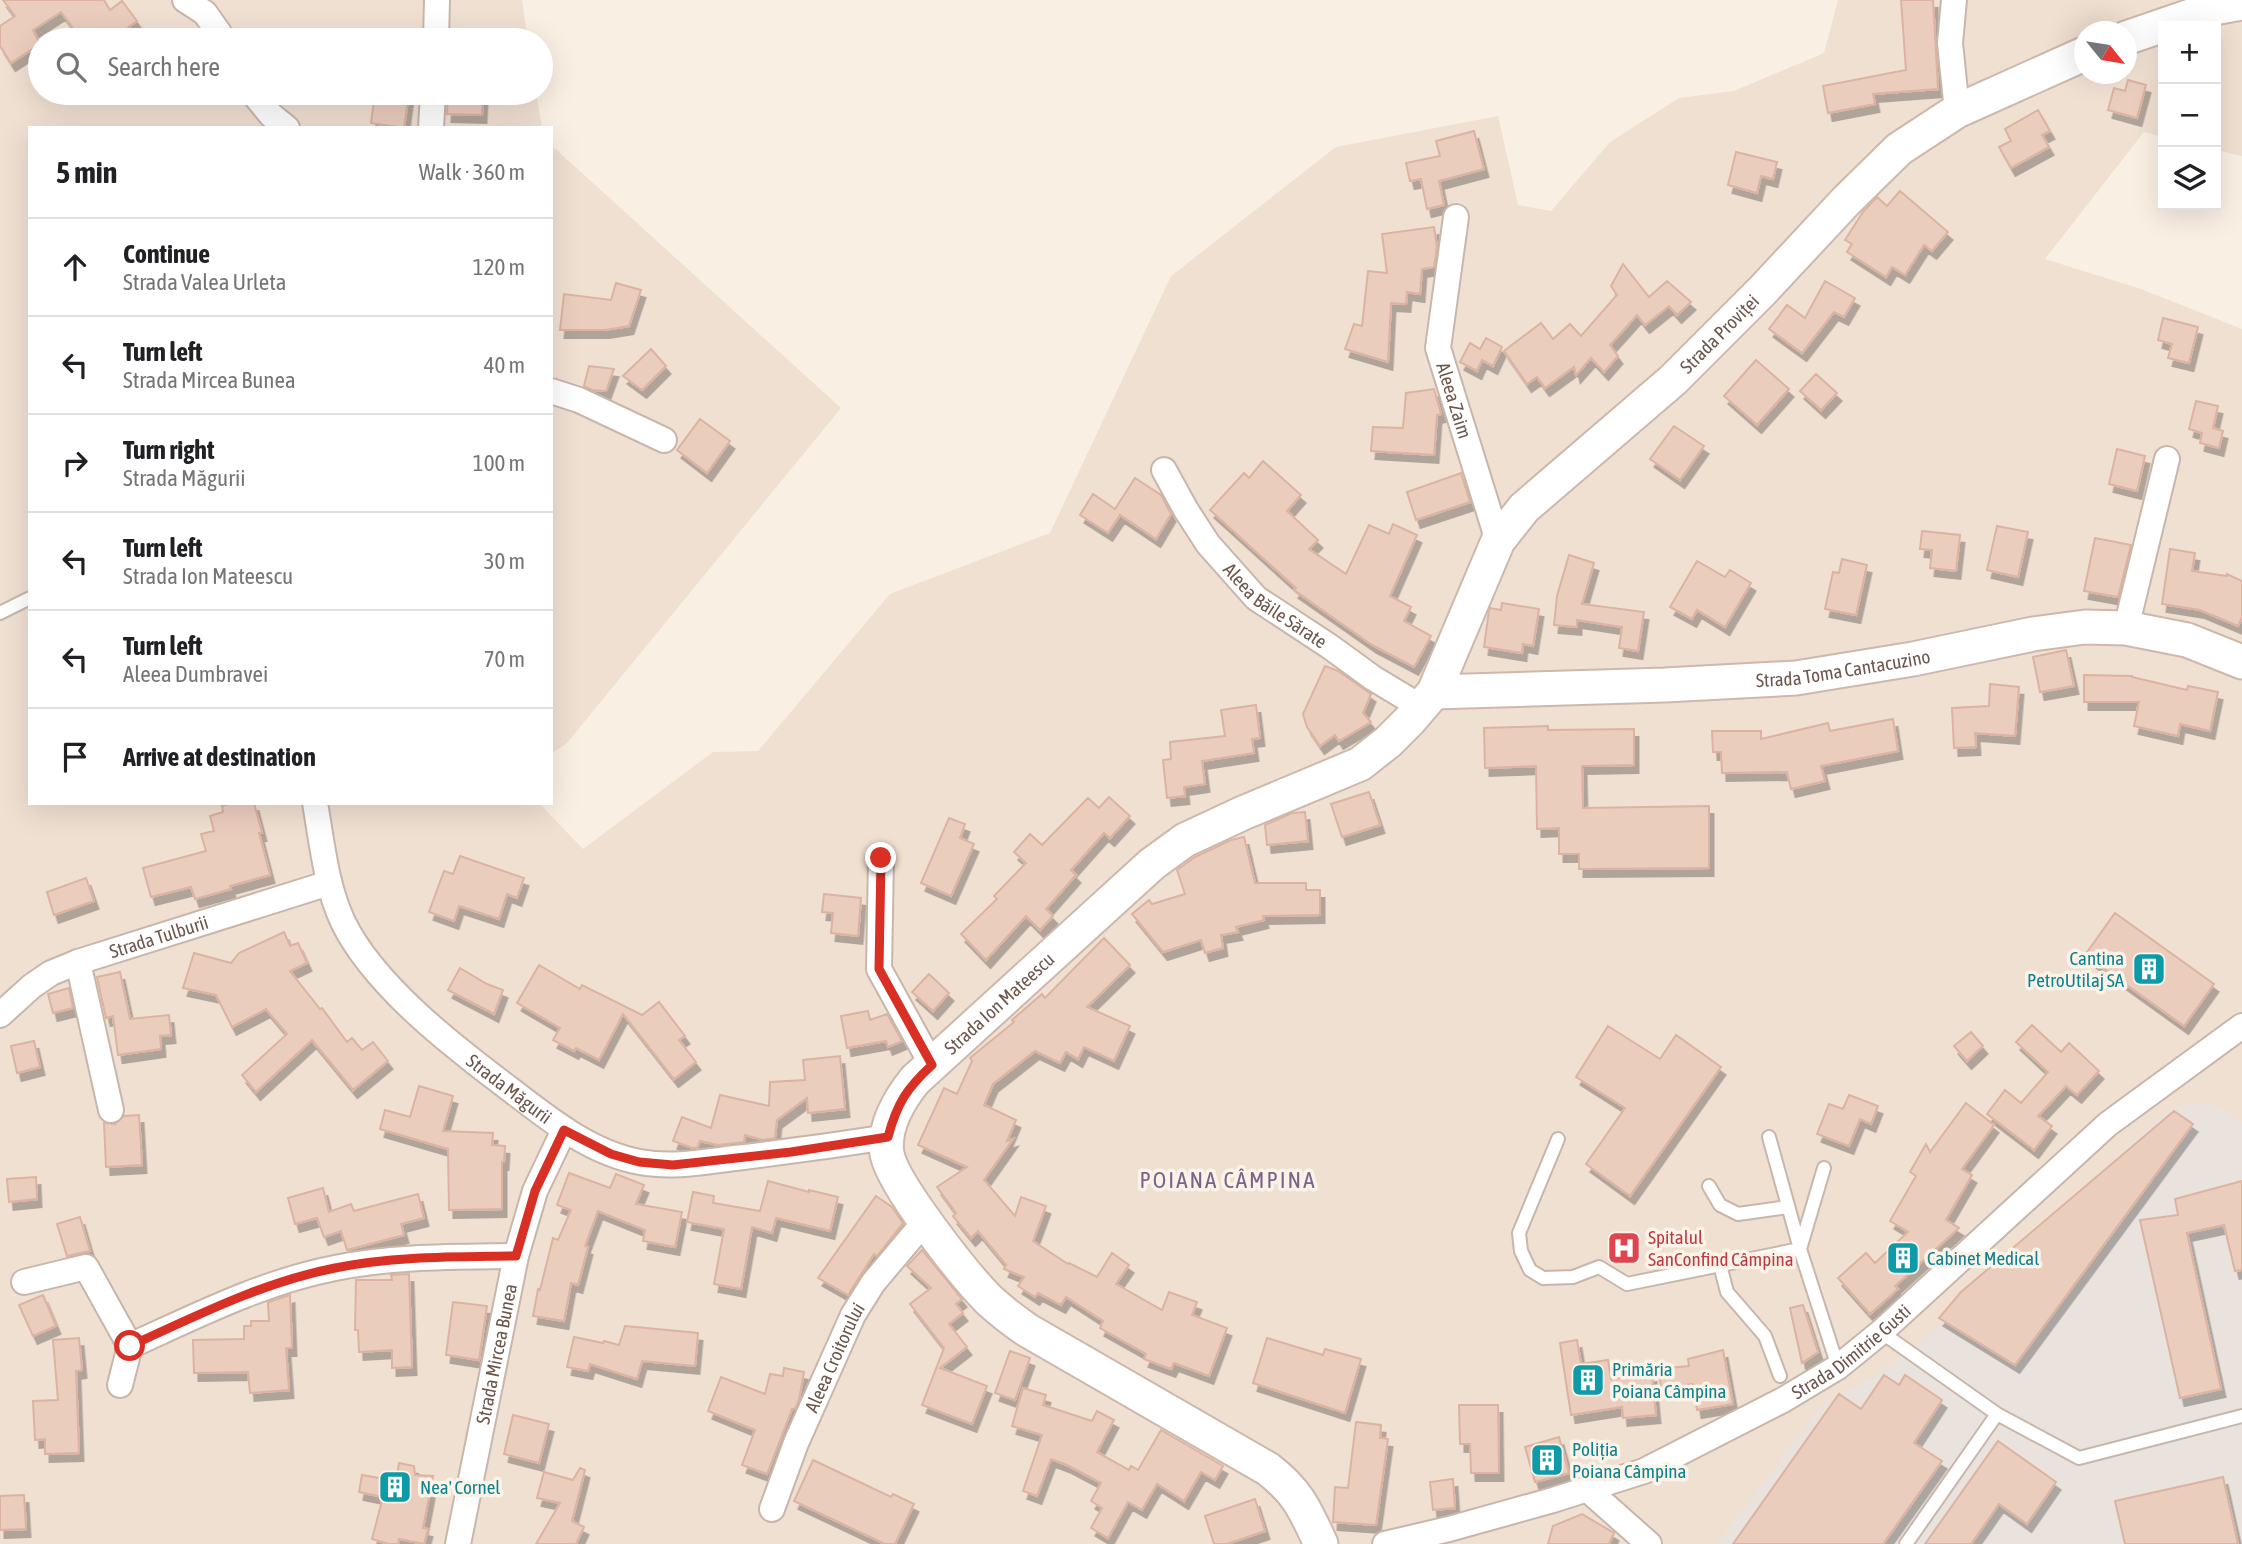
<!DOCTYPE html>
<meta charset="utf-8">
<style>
body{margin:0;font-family:"Asap Condensed",sans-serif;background:#f2f2f2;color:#202124}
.controls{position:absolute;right:21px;top:21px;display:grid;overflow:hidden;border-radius:0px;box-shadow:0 7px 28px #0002}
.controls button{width:63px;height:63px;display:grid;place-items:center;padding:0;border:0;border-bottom:2px solid #e0e0e0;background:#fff;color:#202124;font:35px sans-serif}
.compass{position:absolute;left:2074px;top:21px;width:63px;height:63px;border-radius:50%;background:#fff;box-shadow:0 7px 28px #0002;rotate:120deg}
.stop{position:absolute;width:21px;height:21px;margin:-16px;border:5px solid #d93025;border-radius:50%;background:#fff}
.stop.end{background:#d93025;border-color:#fff;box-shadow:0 2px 7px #0008}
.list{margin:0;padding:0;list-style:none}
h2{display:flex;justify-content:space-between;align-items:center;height:91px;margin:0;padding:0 28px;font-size:30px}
h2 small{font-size:23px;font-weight:400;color:#757577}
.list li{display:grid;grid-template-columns:46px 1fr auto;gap:21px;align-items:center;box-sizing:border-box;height:98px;padding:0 28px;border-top:2px solid #e0e0e0}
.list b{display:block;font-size:26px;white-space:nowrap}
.list p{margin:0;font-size:23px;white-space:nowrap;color:#757577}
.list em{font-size:23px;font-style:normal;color:#757577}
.icon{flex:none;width:38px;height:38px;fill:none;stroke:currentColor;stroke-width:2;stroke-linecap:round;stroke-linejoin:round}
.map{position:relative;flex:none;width:2242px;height:1544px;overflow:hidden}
.search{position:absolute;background:#fff;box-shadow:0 7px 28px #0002;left:28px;top:28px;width:525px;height:77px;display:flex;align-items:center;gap:18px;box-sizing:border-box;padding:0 24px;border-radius:38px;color:#757577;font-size:26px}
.panel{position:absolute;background:#fff;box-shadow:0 7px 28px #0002;left:28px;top:126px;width:525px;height:679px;border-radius:0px}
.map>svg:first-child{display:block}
.residential{fill:#f0e0d2;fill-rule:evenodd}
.industrial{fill:#e9e2dd}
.building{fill:#ebcdbe;stroke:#dcb3a0;stroke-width:2;filter:url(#shadow)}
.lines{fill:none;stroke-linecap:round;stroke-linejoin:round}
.lane-casing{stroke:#c8b6ab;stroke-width:16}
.street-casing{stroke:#c8b6ab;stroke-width:28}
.secondary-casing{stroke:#cdb8ab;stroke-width:37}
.lane{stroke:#fff;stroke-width:12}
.street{stroke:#fff;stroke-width:24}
.secondary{stroke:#fff;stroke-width:33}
.route{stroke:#d93025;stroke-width:9}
.labels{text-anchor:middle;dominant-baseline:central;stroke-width:7;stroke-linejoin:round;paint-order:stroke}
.street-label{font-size:19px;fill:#6e564c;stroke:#fcf3e8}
.culture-label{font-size:19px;fill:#0d838f;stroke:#fcf3e8;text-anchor:start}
.health-label{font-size:19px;fill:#be3a42;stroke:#fcf3e8;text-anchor:start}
.quarter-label{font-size:23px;letter-spacing:2px;fill:#7a648a;stroke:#fcf3e8}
</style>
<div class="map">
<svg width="2242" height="1544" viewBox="0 0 2242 1544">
<defs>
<filter id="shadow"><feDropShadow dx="4.5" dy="8" stdDeviation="0" flood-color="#0004"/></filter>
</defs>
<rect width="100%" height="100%" fill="#f9efe3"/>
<path class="residential" d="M0,0h522l6,40h-488v53h496l6,35h-512v675h509l44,46 130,-97 45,-1 132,-157 160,-61 121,-257 165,-129 162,-31 20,89 33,6 59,-69 69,-44 55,-7 90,-38 14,-53h404v156l-26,-6v-124h-53v111l-19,-5 -99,127 96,30 101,40v1215h-2242zM2084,32h42v42h-42z
M551,145l290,263 -274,335 -16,11z"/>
<path class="industrial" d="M2212,1102l30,20v422h-526l108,-141 49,-26 51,-37 246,-232z"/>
<path class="building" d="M3,0h101l6,10 12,-9 15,20 -26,19h-29l-21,-28 -28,18 7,14 -29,19 -11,-17v-20l15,-10z
M1901,0h32l5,89 -65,5 2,10 -47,9 -5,-27 83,-16z
M2128,80l18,5 -9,33 -29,-8 6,-22 11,3z
M375,93h34l-5,35 -33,-5z
M448,93h35l-1,22 -35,-1z
M2038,110l12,21 -8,4 7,12 -38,21 -12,-21 12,-6 -6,-12z
M1474,131l10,38 -45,12 5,24 -17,4 -6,-30 -11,2 -4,-18 34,-7 -4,-15z
M1736,152l41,10 -4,17 -12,-3 -4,17 -29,-8z
M1900,191l48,41 -16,19 -8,-6 -19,30 -13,-8 -6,10 -39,-25 5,-8 -7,-4 18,-28 14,-15 10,9z
M1434,227l3,20 -3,20 -12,2 -2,25 -13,-2 -1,12 -15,-1 -3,59 -43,-13 9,-25 8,2 6,-55 19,2 -5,-39z
M1623,264l26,33 18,-16 24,21 -14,13 -8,-9 -24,19 -8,-10 -27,30 8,11 -14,16 -13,-14 -15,17 -2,-8 -29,21 -8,-11 -10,7 -23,-33 37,-28 12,16 17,-15 11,12 36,-41 -6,-9z
M1825,281l30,17 -11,19 -10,-5 -32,41 -33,-24 18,-24 18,13z
M616,283l25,7 -12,36 -24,4h-45l4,-36 47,6z
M2163,318l35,9 -9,36 -21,-5 4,-14 -14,-4z
M1486,338l16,9 -9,19 -11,-6 -5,11 -17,-9 10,-19 10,6z
M651,349l15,17 -24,24 -19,-14z
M1756,360l33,29 -32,36 -33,-29z
M589,366l25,3 -8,22 -14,-1 -8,-4z
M1816,374l21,19 -16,17 -21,-19z
M1434,389l7,25 -4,1 -3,40 -63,-4 2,-24 30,1 3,-35z
M2196,401l22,5 -5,22 10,3 -4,17 -19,-5 2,-10 -13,-4z
M700,419l30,22 -23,32 -30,-23z
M1674,426l30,20 -24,34 -30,-21z
M2117,449l28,7 -8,35 -28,-7z
M1263,461l38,34 -14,16 31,29 -9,9 37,25 23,-49 20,9 4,-10 24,11 -27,61 21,11 -7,14 27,15 -17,31 -42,-22 -78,-55 2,-2 -86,-78 34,-37 5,5z
M1461,473l9,29 -54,18 -9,-28z
M1135,478l26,17 10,19 -15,25 -36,-24 -12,18 -28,-18 13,-21 22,15z
M1997,526l31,6 -10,45 -31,-7z
M1922,531l38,4 -4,36 -26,-3 2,-18 -12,-1z
M2095,538l36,7 -13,52 -34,-6z
M2170,549l25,4 -3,18 35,5v-2l15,7v36l-4,9 -38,-16 -38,-6z
M1569,555l25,8 -12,41 62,8 -6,39 -19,-3 3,-21 -45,-7v7l-23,-2 3,-29z
M1842,559l25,6 -11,50 -31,-6 8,-37 6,1z
M1697,561l28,16 5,-7 21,13 -26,44 -28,-17 -5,9 -22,-12z
M1502,603l37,6 -6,37 -10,-2 -1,9 -38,-6 5,-37 1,-2 11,2z
M2066,650l8,36 -34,6 -7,-35z
M1325,666l13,5 33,23 -8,19 8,9 -32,19 -4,-6 -15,11 -13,-19 -4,-13z
M2084,675l48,1v1l55,13 1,-4 30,6 -8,39 -30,-7 -2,12 -44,-10 5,-24h-55z
M1990,684l29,3 -4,49 -40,-3 1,14 -22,1 -2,-40 37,-2z
M1256,705l4,33 -8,1 2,14 -52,8 3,23 -21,3 1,9 -18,2 -4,-38 8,-1 -1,-17 55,-6 -4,-26z
M1893,719l5,32 -77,15 4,15 -34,8 -4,-17 -65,1 -1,-21h-8l-1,-21h49v8l67,-16 2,8z
M1548,726v4l86,-1v36l-52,1 1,42 126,-2v62l-130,1v-15h-20v-26l-22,1 -1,-63 -51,2 -1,-40z
M1369,792l11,33 -38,12 -11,-33z
M1109,797l21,19 -20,22 -6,-5 -33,37 5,5 -30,34 7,7 -13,14 -14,-14 -40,44 -25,-26 36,-35 -3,-3 32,-33 -12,-11 16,-18 12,11 46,-47 11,10z
M232,803h22l8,30h-3l11,42 -40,11 1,3 -36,10 -4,-12 -40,10 -8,-29 63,-17 -5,-17 13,-3 -4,-15 13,-4 -1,-6z
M1305,812l3,29 -41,4 -2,-20 27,-12z
M949,818l16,6 -5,14 14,6 -23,52 -30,-13z
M1244,837l11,46h51v7h14v25l-57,1 1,4 -28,7 2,5 -17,3 2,13 -18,5 -4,-13 -38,12 -31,-38 17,-14 3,4 33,-10 -8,-24 18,-13 36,-17z
M460,856l64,22 -7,20 -10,-4 -8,25 -40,-13 -5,15 -25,-9 15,-41 9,3z
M86,878l8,23 -40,14 -7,-23z
M824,894l37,4 -3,38 -27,-3 2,-20 -11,-1z
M2115,913l99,71 -30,42 -99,-71z
M284,932l6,14 8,-3 9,20 -17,8 30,38 2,-1 25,34 5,-4 10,12 11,-8 15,19 -35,29 -41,-50 -56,52 -14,-17 45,-41 -21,-25 -34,18 -16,-32 -33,-7 11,-35 37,10 8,-10z
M1104,938l26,27 -43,42 43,19 -16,35 -30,-14 -6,12 -12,-7 -6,11 -25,-12 -42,33 -9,21 32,15 -9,21 6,-2 -29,41 31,36 6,-19 25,9 -13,35 35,23 1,-1 28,14 15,-24 17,12 -13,19 46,26 7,-18 28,10 -5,13 35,13 -18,48 -35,-13 -3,6 -27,-10 2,-5 -46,-26 3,-7 -37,-24 -5,8 -23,-12 -3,4 -17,-11 6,-9 -20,-8 2,-4 -28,-34 -7,7 -18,-22 3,-3 -19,-26 30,-20 -49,-22 26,-57 13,6 15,-33 -2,-3 44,-36 -2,-2 30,-26 3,4z
M539,965l41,24 2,-4 60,30 17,-13 26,34 -6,4 17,22 -22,17 -51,-65 -24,46 -23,-12 -2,3 -21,-11 7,-12 -43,-25z
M460,968l27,16 16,6 -9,24 -46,-24z
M120,972l10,47 39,-4 2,20 -11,1 1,13 -43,6 -5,-39 -7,2 -9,-41z
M929,974l20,19 -16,18 -21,-19z
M69,988l4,20 -20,5 -5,-19z
M868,1011l2,9 17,-6 15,27 -14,6 -2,-6 -39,7 -6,-32z
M2032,1025l29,27 8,-9 30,28 -22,24 -11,-9 -28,30 14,10 -18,24 -47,-36 18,-24 16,13 27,-31 -32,-30z
M1608,1026l52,33 16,-24 45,32 -91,129 -44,-32 39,-56 -49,-31z
M1971,1032l12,14 -16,15 -13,-15z
M34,1041l6,26 -23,6 -6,-27z
M840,1056l5,53 -37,4 -1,-15 -30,22 -2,18 -12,2 -18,-5 -1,7 -26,3 -18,-4 -3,7h-4l-20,-7 9,-24 29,11 9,-33 49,11 1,-24 35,-2 -2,-20z
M419,1086l34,10 -10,35 50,2 -1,12 13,1 -1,16h-2v47l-53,1 -1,-61 -68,-20 5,-19 25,7z
M1849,1095l29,11 -7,18 -11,-5 -11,27 -32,-12 12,-30 14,5z
M1966,1103l28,22 -32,44 10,6 -26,45 13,8 -64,58 3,3 -28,25 -32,-36 28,-25 9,10 33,-31 -18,-11 26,-45 -6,-4 16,-28 4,8z
M2174,1111l19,13 -178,241 -76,-47 22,-26z
M139,1115l3,50 -36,2 -2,-44 11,1 9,-8z
M569,1173l41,15 6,-14 28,11 -8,19 46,8 -7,35 -32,-6 2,-11 -47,-19 -13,35 3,1 -10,38 -7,-2 -7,38 -31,-5 5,-27 2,1 13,-52 5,2 13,-30 -14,-5z
M36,1177l1,22 -28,3 -2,-23z
M768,1181l41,11v-2l29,7 -8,34 -54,-13 -4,15 -20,-6 -11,62 -27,-5 10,-55 -37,-7 6,-30 21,4 -1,7 47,8z
M2242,1181v89l-7,1 -11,-46 -37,8 34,156 -41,9 -40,-178 38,-5 -3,-16z
M323,1188l6,24 22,-8 3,7 64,-17 6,24 -23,6 3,11 -57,15 -6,-19 -17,6 -7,-19 -22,6 -7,-26z
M876,1196l16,11 11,16 -26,33 -3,-2 -26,41 -30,-17z
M80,1217l10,34 -23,5 -10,-32z
M922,1250l40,49 -6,5 7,9 -14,11 18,23 -27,21 47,18 -15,38 -50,-19 22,-57 -34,-44 21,-16 -24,-22z
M409,1274l3,93 -20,1v-18l-33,2 -1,-22h-3l1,-50h36l-1,-5z
M43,1295l13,31 -23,10 -14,-31z
M290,1295l2,53h-6l3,42 -39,3 -2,-21 -54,1 -1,-33 51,-1v-13h7v-5h18l-1,-19z
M453,1302l34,4 -8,54 -33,-5z
M1803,1305l15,47 -16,11 -12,-55z
M625,1326l73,7 -3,33 -53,-5 -5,18 -47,-15 -2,7 -21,-4 7,-30 29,6 1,-2 15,4z
M79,1338l3,32 -6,1 3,82 -34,1v-15l-10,1 -2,-39 25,-1 -5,-60z
M1267,1338l56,17 2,-6 36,10 -16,54 -92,-30z
M1577,1340l4,24 27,-4 3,19 41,-5 4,41 -33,3 -1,-11 -51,8 -11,-72z
M1723,1350l10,54 -36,6 -4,-26 -32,3 -2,-18 30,-3 -1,-7z
M1010,1351l20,7 -15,42 -20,-7z
M784,1368l20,4 -5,28 -4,9h-3l-25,65 -25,-9 13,-35 -47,-19 13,-34 44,17 5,-20 13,2z
M1884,1375l15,10 6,-10 37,25 -28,43 28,18 -59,83h-150l106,-150 22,15z
M1023,1388l23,7 -3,10 49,16 5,-10 17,9 -17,32 32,18 2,-4 7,4 23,-40 62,36 -8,14 -14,-8 -17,29 -27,-17 -15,26 -14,-8 -20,36 -17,-10 11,-20 -11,-7 10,-18 -34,-18 -16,-6 -14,37 -14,-5 19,-56 -30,-9z
M1459,1405h39l1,68h-28l-1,-29h-10z
M513,1415l36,9 -10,39 -35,-9z
M1356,1422l25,3 -1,13 8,1 -12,86 -43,-3 2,-35 13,1z
M1559,1437l10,36 -34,9 -10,-35z
M1998,1441l58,41 -29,42 -28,-20 -28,40h-46z
M813,1460l78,37 2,-3 21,10 -19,40h-10l-91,-43z
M399,1463l15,3 1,9 18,1 -10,52 5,1 -4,15 -25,-5 -1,5h-9l-17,-5 11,-42 -24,-5 3,-17 34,6z
M580,1468l5,2 -13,51 12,6 -8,17h-40l24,-41 -23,-5 7,-26 29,8z
M2223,1477l15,67h-113l-10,-43z
M1453,1479l2,29 -22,2 -3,-28z
M24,1495l2,34 -26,1v-34z
M1255,1499l10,32 -38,13h-13l-9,-28z
M1582,1514l32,19 -5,11h-61l5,-18z"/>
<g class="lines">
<defs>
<path id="lane" d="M0,613l30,-15
M1769,1137l31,112
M1558,1139l-39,94 2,18 9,19 13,8 30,-1 26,-10 28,17 173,-35 38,118
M1709,1186l11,19 18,9 50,-7
M1800,1249l24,-81
M1720,1265l7,27 38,44 15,40
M1881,1332l116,82 82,44 163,-42
M1906,1544l91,-130"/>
<g id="street">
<path d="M185,0l20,13 19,27"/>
<path d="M1954,0l-4,43 7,68"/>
<path d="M436,40l1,-40"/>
<path d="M253,93l18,22 16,13"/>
<path d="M431,128l2,-35"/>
<path id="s1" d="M1456,217l-18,131 60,193"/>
<path d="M551,391l28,9 85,40"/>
<path id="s2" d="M1164,470l22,40 22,34 48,54 73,48 44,32 48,29"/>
<path d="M2126,628l41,-169"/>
<path id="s3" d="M315,803c7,40 11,83 28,119 31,64 112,126 168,168 39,30 80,63 129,72 32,6 63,0 95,-4 51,-6 102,-13 153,-21"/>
<path d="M881,858l-2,111 53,96"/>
<path d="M78,962l33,148"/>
<path id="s4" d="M0,1015l32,-29 19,-13 27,-11 251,-79"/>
<path d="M24,1282l62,-15 44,79 -10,39"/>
<path d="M130,1346c66,-30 133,-64 205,-78 59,-12 121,-11 181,-12"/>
<path d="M1587,1489l62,55"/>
<path id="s5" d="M772,1509l24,-66 57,-128 20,-32 53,-63"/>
<path id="s6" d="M458,1544l58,-288 19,-65 29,-61"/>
<path id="s7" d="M1385,1544l64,-15 104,-29 91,-29 139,-71 55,-33 43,-35 227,-208 134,-98"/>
</g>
<g id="secondary">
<path d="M2126,38l88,-30 28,-5"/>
<path id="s8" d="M1434,692l231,-7 131,-7 117,-19 120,-25 52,-7 41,1 61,12 55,22"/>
<path id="s9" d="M1321,1544c-16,-34 -22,-51 -53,-75l-241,-139c-13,-9 -26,-19 -38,-30 -24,-24 -96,-115 -102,-146 -4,-27 12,-54 28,-74l237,-216 33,-24 58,-27 117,-49 28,-22 22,-22 24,-28 64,-151 26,-33 149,-128 89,-89 84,-90 53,-52 58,-38 127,-57"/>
</g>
</defs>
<use href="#lane" class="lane-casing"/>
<use href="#street" class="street-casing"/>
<use href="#secondary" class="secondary-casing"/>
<use href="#lane" class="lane"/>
<use href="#street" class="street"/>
<use href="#secondary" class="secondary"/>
</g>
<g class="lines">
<path class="route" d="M130,1346c66,-30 133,-64 205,-78 59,-12 121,-11 181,-12l19,-65 29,-61 47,24 28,8 34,3 118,-13 97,-15c9,-34 19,-49 44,-72l-53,-96 2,-111"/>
</g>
<defs>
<symbol id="building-square" viewBox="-11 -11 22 22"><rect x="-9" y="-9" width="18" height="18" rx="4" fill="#0f9aa8" stroke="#fcf3e8"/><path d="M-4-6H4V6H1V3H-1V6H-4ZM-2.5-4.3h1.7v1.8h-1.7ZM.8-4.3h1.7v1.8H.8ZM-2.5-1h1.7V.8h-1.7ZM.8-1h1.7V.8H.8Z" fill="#fff"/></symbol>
<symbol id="hospital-square" viewBox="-11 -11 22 22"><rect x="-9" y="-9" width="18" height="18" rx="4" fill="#e0444e" stroke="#fcf3e8"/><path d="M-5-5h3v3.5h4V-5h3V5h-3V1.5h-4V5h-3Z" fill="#fff"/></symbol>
</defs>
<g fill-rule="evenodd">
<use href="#building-square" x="2130" y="950" width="38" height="38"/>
<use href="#hospital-square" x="1605" y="1229" width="38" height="38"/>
<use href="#building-square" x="1884" y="1239" width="38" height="38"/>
<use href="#building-square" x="1569" y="1361" width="38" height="38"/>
<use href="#building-square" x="1528" y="1441" width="38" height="38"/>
<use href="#building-square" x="376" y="1468" width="38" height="38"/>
</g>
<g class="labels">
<g class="street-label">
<text stroke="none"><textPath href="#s9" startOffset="1804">Strada Proviței</textPath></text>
<text stroke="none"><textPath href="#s1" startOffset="187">Aleea Zaim</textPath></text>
<text stroke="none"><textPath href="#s2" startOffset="178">Aleea Băile Sărate</textPath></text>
<text stroke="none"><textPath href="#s8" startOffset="410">Strada Toma Cantacuzino</textPath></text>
<text stroke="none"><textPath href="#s4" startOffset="180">Strada Tulburii</textPath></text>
<text stroke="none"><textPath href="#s9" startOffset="794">Strada Ion Mateescu</textPath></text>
<text stroke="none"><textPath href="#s3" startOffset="360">Strada Măgurii</textPath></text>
<text stroke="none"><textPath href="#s7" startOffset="509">Strada Dimitrie Gusti</textPath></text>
<text stroke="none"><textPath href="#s6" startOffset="194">Strada Mircea Bunea</textPath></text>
<text stroke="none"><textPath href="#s5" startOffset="164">Aleea Croitorului</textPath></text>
</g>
<g class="culture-label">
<text x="2124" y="958" text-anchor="end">Cantina<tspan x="2124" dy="22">PetroUtilaj SA</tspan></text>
<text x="1927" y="1258">Cabinet Medical</text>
<text x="1612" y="1369">Primăria<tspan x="1612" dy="22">Poiana Câmpina</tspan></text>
<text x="1572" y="1449">Poliția<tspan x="1572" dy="22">Poiana Câmpina</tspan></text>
<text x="420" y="1487">Nea' Cornel</text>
</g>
<g class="health-label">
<text x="1648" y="1237">Spitalul<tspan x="1648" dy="22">SanConfind Câmpina</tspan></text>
</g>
<g class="quarter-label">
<text x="1228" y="1180">POIANA CÂMPINA</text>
</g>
</g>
</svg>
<div class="controls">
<button>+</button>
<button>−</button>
<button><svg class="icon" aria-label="layers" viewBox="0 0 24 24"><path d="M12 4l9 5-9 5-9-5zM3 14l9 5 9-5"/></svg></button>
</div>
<svg class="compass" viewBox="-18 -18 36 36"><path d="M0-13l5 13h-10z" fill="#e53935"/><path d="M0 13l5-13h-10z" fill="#757577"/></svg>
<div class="stop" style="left:130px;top:1346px"></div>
<div class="stop end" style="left:881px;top:858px"></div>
<div class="search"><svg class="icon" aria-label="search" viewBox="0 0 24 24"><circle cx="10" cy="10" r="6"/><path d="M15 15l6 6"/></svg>Search here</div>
<section class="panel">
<h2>5 min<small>Walk · 360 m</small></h2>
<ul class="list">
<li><svg class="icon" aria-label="ahead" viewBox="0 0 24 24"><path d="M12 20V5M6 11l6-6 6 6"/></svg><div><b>Continue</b><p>Strada Valea Urleta</p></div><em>120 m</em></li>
<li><svg class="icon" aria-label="left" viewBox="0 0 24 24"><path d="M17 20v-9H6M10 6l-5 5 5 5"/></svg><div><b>Turn left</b><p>Strada Mircea Bunea</p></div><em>40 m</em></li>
<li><svg class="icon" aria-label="right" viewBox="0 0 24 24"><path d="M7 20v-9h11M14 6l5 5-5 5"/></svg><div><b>Turn right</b><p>Strada Măgurii</p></div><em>100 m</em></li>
<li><svg class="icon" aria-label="left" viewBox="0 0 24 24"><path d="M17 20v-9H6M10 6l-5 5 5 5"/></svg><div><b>Turn left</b><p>Strada Ion Mateescu</p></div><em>30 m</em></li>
<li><svg class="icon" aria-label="left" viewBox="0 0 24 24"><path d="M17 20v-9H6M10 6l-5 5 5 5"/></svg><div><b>Turn left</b><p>Aleea Dumbravei</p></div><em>70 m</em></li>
<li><svg class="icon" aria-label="arrive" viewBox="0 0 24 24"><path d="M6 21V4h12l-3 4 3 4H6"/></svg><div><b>Arrive at destination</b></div></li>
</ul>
</section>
</div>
